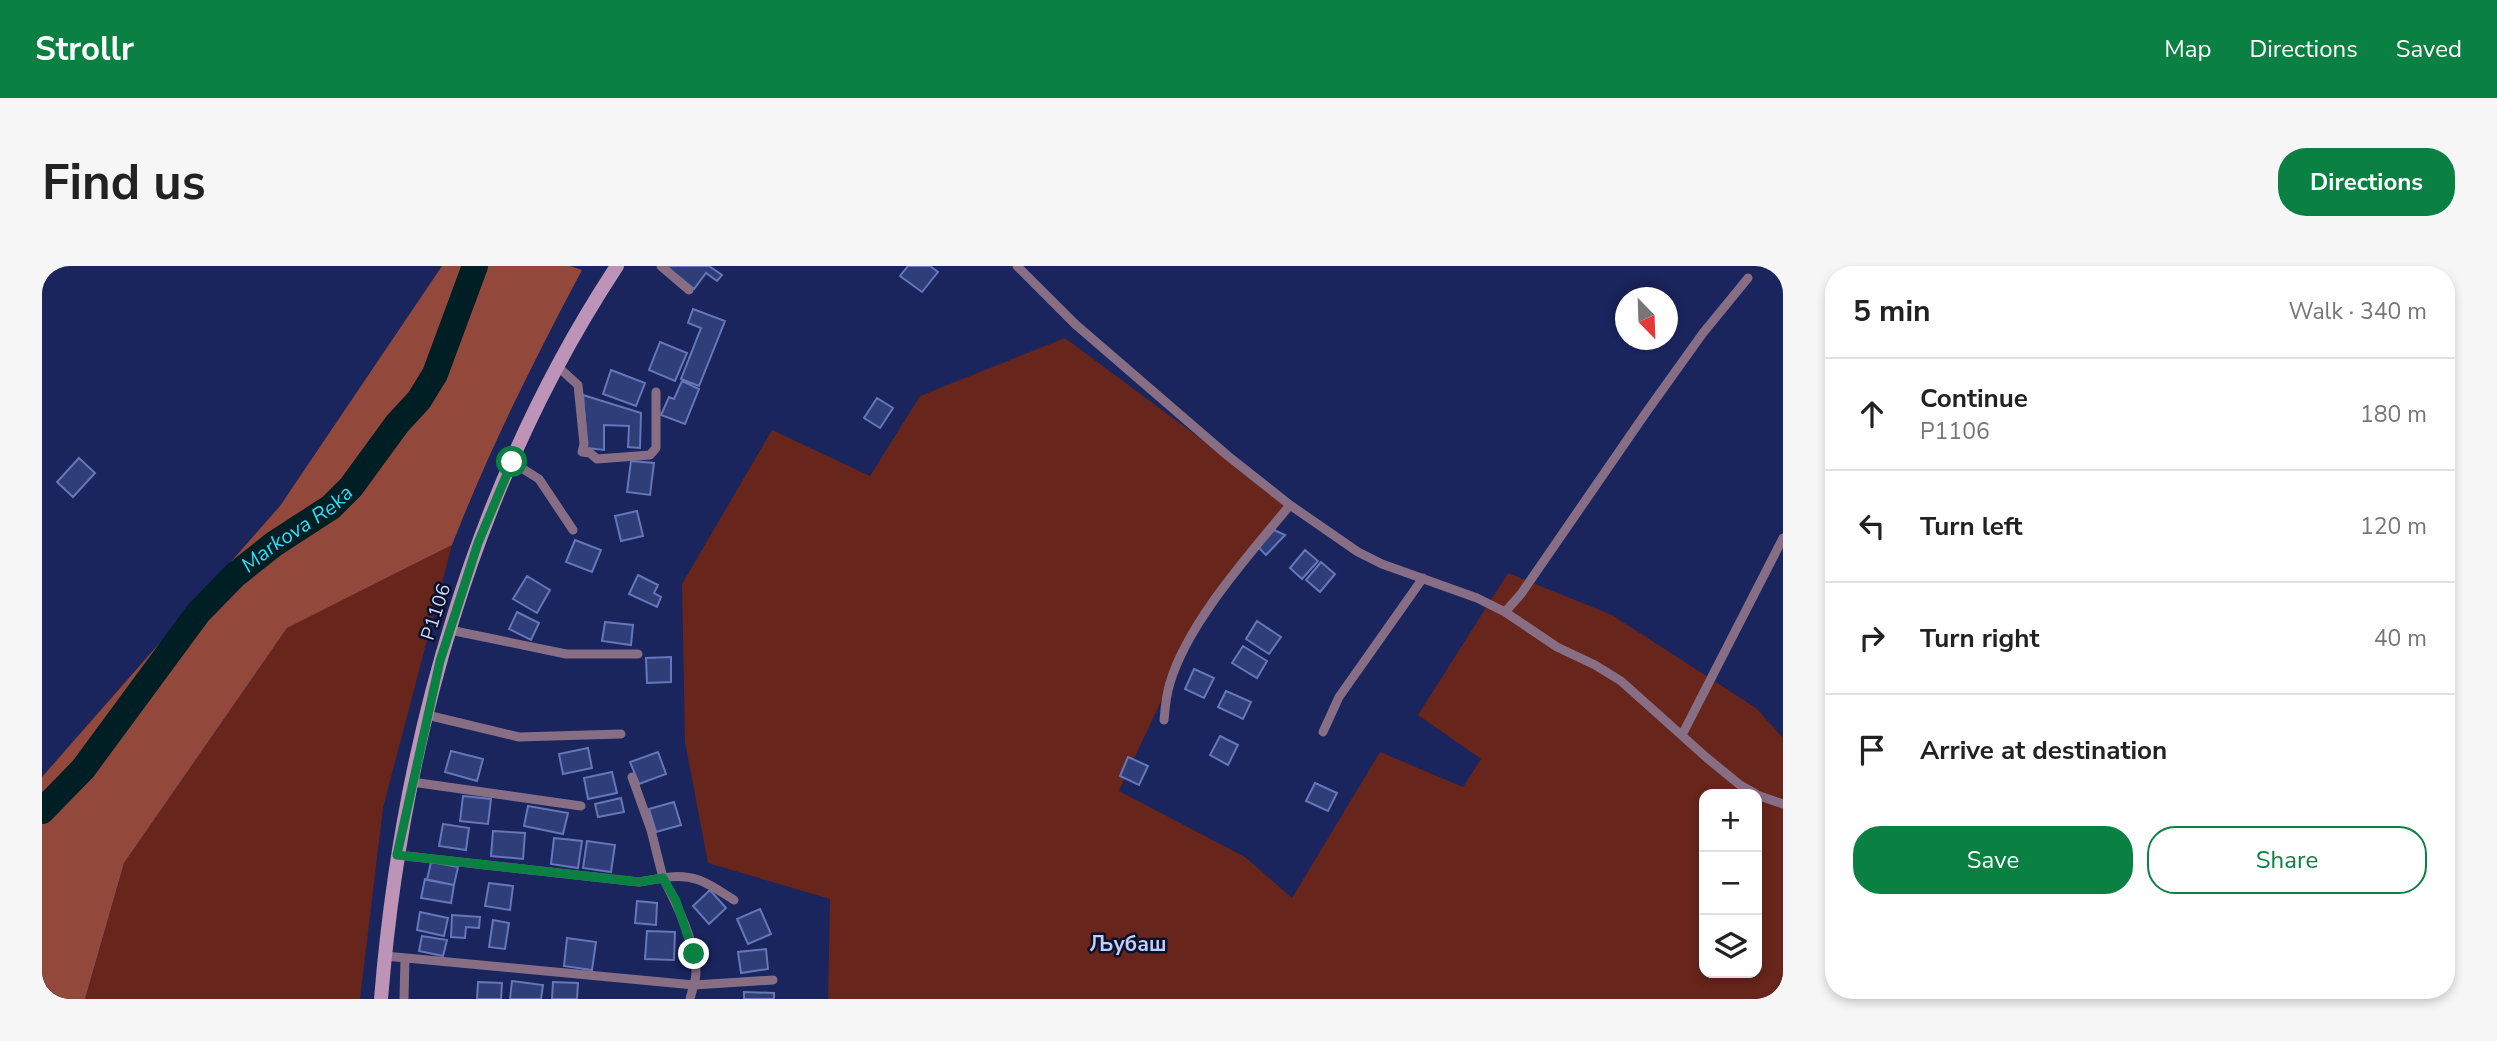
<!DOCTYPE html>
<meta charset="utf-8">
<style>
body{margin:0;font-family:"Nunito Sans",sans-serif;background:#f6f6f6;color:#222}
.controls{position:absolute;right:21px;bottom:21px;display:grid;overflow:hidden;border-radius:14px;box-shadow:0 4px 10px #0003}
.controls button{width:63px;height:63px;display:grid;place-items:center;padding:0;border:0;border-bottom:2px solid #e0e0e0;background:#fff;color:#222;font:35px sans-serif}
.compass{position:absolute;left:1573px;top:21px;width:63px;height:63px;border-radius:50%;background:#fff;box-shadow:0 4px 10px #0003;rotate:157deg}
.stop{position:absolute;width:21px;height:21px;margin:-16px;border:5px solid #0b8043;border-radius:50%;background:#fff}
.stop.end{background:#0b8043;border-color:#fff;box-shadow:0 2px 7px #0008}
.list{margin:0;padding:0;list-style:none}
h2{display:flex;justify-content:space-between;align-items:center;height:91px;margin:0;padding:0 28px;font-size:30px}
h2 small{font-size:23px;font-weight:400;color:#767676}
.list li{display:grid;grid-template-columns:46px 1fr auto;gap:21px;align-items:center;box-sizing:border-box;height:112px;padding:0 28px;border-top:2px solid #e0e0e0}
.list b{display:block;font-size:26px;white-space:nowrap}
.list p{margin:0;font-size:23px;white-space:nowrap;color:#767676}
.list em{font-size:23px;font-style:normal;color:#767676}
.actions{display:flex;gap:14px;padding:21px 28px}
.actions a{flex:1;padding:16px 0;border:2px solid #0b8043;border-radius:28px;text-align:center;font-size:24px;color:#0b8043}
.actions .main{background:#0b8043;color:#fff}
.icon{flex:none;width:38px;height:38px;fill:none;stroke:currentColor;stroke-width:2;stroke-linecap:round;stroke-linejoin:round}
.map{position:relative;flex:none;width:1741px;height:733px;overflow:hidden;border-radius:28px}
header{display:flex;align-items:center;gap:42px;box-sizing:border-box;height:98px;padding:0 35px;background:#0b8043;color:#fff}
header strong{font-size:33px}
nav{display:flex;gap:38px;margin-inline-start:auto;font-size:24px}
.intro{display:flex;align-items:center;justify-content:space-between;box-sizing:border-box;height:168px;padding:0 42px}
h1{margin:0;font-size:49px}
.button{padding:18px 32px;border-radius:28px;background:#0b8043;color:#fff;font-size:24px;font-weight:700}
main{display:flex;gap:42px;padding:0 42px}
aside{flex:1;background:#fff;border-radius:28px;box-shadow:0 4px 10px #0003}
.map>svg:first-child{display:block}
.green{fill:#67251b;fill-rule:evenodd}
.forest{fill:#93483c}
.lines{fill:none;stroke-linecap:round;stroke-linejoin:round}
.river{stroke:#001f24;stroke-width:26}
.building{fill:#2f3d78;stroke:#6577b8;stroke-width:2}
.lane{stroke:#886e85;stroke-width:9}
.secondary{stroke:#bd93b8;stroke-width:14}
.route{stroke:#0b8043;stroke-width:9}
.labels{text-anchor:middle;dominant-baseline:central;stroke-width:5;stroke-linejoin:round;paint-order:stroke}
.street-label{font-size:19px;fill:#cbd6fa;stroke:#0b112a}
.water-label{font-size:21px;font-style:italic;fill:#32dbf5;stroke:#0b112a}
.neighbourhood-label{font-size:21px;font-weight:bold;fill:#c0cef9;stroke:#0b112a}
</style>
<header>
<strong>Strollr</strong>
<nav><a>Map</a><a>Directions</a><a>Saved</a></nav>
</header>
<div class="intro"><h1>Find us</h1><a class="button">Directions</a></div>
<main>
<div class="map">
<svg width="1741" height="733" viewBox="0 0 1741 733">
<rect width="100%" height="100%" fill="#1a245d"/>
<path class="green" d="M1023,72l225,167 -105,141 -16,38 -50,107 126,66 47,41 88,-146 83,35 18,-28 -63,-44 90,-142 104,42 144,93 27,30v261h-955l2,-100 -122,-36 -23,-121 -3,-158 90,-154 98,46 50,-80zM1662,528h53v179h-53z
M410,279l-69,263 -23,191h-275l39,-136 163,-235z"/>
<path class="forest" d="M400,0h128l12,4c-48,90 -93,180 -130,275l-165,83 -163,235 -39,136h-43v-222l238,-271z"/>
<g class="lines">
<path class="river" id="s1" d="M0,545l41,-42 115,-156 37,-38 39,-31 57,-37 20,-20 46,-63 22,-24 16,-26 40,-108"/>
</g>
<path class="building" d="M623,0h44l13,9 -5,6 -11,-8 -12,16z
M866,0h22l8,6 -16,20 -22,-16z
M651,43l32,12 -26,65 -18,-7 20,-51 -13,-5z
M618,76l27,11 -12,28 -26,-11z
M569,104l34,13 -9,23 -33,-12z
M640,115l17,8 -14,35 -24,-9 8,-18 5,2z
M541,129l58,18 -1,35 -12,-1 1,-21 -25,-1v25l-17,-2z
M835,132l16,10 -13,20 -16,-10z
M37,192l16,15 -22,24 -16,-15z
M589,195l23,2 -4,32 -23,-3z
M595,245l6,25 -22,5 -6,-25z
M1232,264l11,5 -19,20 -8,-8z
M533,274l26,10 -9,22 -26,-10z
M1263,284l13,11 -16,18 -12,-11z
M1279,296l14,12 -15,18 -14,-12z
M596,309l20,10 -4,8 7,4 -4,10 -28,-13z
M485,310l23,14 -13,23 -24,-14z
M475,346l22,11 -8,17 -22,-11z
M1215,355l24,16 -12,17 -23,-15z
M563,356l28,3 -2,20 -29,-4z
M1201,380l24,15 -10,17 -25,-15z
M629,391v25l-24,1 -1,-25z
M1152,403l20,9 -10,20 -19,-9z
M1184,425l25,11 -8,17 -25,-12z
M1178,470l18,9 -10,20 -18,-10z
M546,482l4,20 -29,6 -4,-20z
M409,485l32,8 -6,22 -32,-9z
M616,486l8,22 -27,10 -9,-22z
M1086,491l20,9 -9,19 -19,-9z
M570,506l5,21 -29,6 -4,-21z
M1273,517l22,10 -9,18 -22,-10z
M421,530l28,3 -3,25 -28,-3z
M579,532l3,14 -26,5 -3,-13z
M632,536l7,23 -25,7 -7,-23z
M486,540l40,7 -5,21 -39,-8z
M401,558l26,4 -3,22 -27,-4z
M451,565l32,2 -2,26 -32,-3z
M512,572l28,3 -4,27 -27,-4z
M545,575l28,4 -4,27 -28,-4z
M389,596l27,5 -4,18 -27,-5z
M383,613l29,6 -3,18 -30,-5z
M447,617l24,3 -3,24 -25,-4z
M668,624l16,18 -17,16 -16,-18z
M595,635l20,2 -1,22 -21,-2z
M718,643l11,25 -23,10 -11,-25z
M378,646l28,6 -4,18 -27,-6z
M410,649l28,2 -1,11 -13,-1 -1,11 -14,-1z
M451,654l16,3 -4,26 -16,-2z
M605,665l28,1 -1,28 -29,-1z
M380,670l25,4 -4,16 -24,-5z
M525,672l29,4 -4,28 -28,-4z
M724,683l2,20 -27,4 -3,-21z
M470,715l31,4 -2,14h-31z
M436,716l24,1 -1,16h-24z
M511,716l25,1 -1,16h-25z
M702,726l30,1v6h-30z"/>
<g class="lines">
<path class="lane" d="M619,0l28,24
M975,0l58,58 153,132 62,49 68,47 24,12 95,34 28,14 52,35 38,18 26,16 86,77 33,27 16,9
M514,99l22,20 6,59 -2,8 8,1 7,6 53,-4 6,-7v-56
M470,196l27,17 34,51
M1463,346l16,-18 124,-180 58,-81 45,-55
M408,364l116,24h72
M385,449l92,22 102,-3
M1122,454c1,-12 2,-25 6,-37 18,-61 80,-129 120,-178
M1281,466l16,-35 84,-119
M1640,469l101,-197
M590,511l19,53 12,48c31,-6 46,6 71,22
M370,516l169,24
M1715,529l26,9
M355,589l242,27 24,-4c13,25 33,65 33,94 0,9 -4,18 -6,27
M343,690l309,29 79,-5
M362,733l1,-41"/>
<path class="secondary" d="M339,733c21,-257 93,-516 236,-733"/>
</g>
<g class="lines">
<path class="route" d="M470,196l-34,81 -38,118 -43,194 242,27 24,-4 13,23 18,53"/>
</g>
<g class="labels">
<g class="street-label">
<text transform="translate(394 346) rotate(-72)">P1106</text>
</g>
<g class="water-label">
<text stroke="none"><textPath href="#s1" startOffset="383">Markova Reka</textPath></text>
</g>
<g class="neighbourhood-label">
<text x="1086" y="678">Љубаш</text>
</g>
</g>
</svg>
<div class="controls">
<button>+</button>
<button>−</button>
<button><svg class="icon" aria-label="layers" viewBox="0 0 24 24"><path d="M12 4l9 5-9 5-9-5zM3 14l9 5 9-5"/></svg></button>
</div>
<svg class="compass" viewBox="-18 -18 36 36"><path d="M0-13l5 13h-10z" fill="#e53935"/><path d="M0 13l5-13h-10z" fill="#767676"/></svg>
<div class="stop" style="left:470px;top:196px"></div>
<div class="stop end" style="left:652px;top:688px"></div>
</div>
<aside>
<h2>5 min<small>Walk · 340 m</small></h2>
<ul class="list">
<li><svg class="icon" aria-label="ahead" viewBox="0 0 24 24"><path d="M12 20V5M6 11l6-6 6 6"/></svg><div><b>Continue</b><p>P1106</p></div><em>180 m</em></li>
<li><svg class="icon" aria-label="left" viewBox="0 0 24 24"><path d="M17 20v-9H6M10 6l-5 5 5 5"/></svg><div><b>Turn left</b></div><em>120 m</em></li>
<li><svg class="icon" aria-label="right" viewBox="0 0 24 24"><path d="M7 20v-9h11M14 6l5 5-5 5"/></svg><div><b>Turn right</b></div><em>40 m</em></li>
<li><svg class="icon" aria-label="arrive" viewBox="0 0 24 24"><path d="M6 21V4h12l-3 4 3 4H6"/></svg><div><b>Arrive at destination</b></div></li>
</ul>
<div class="actions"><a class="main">Save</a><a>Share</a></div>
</aside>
</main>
